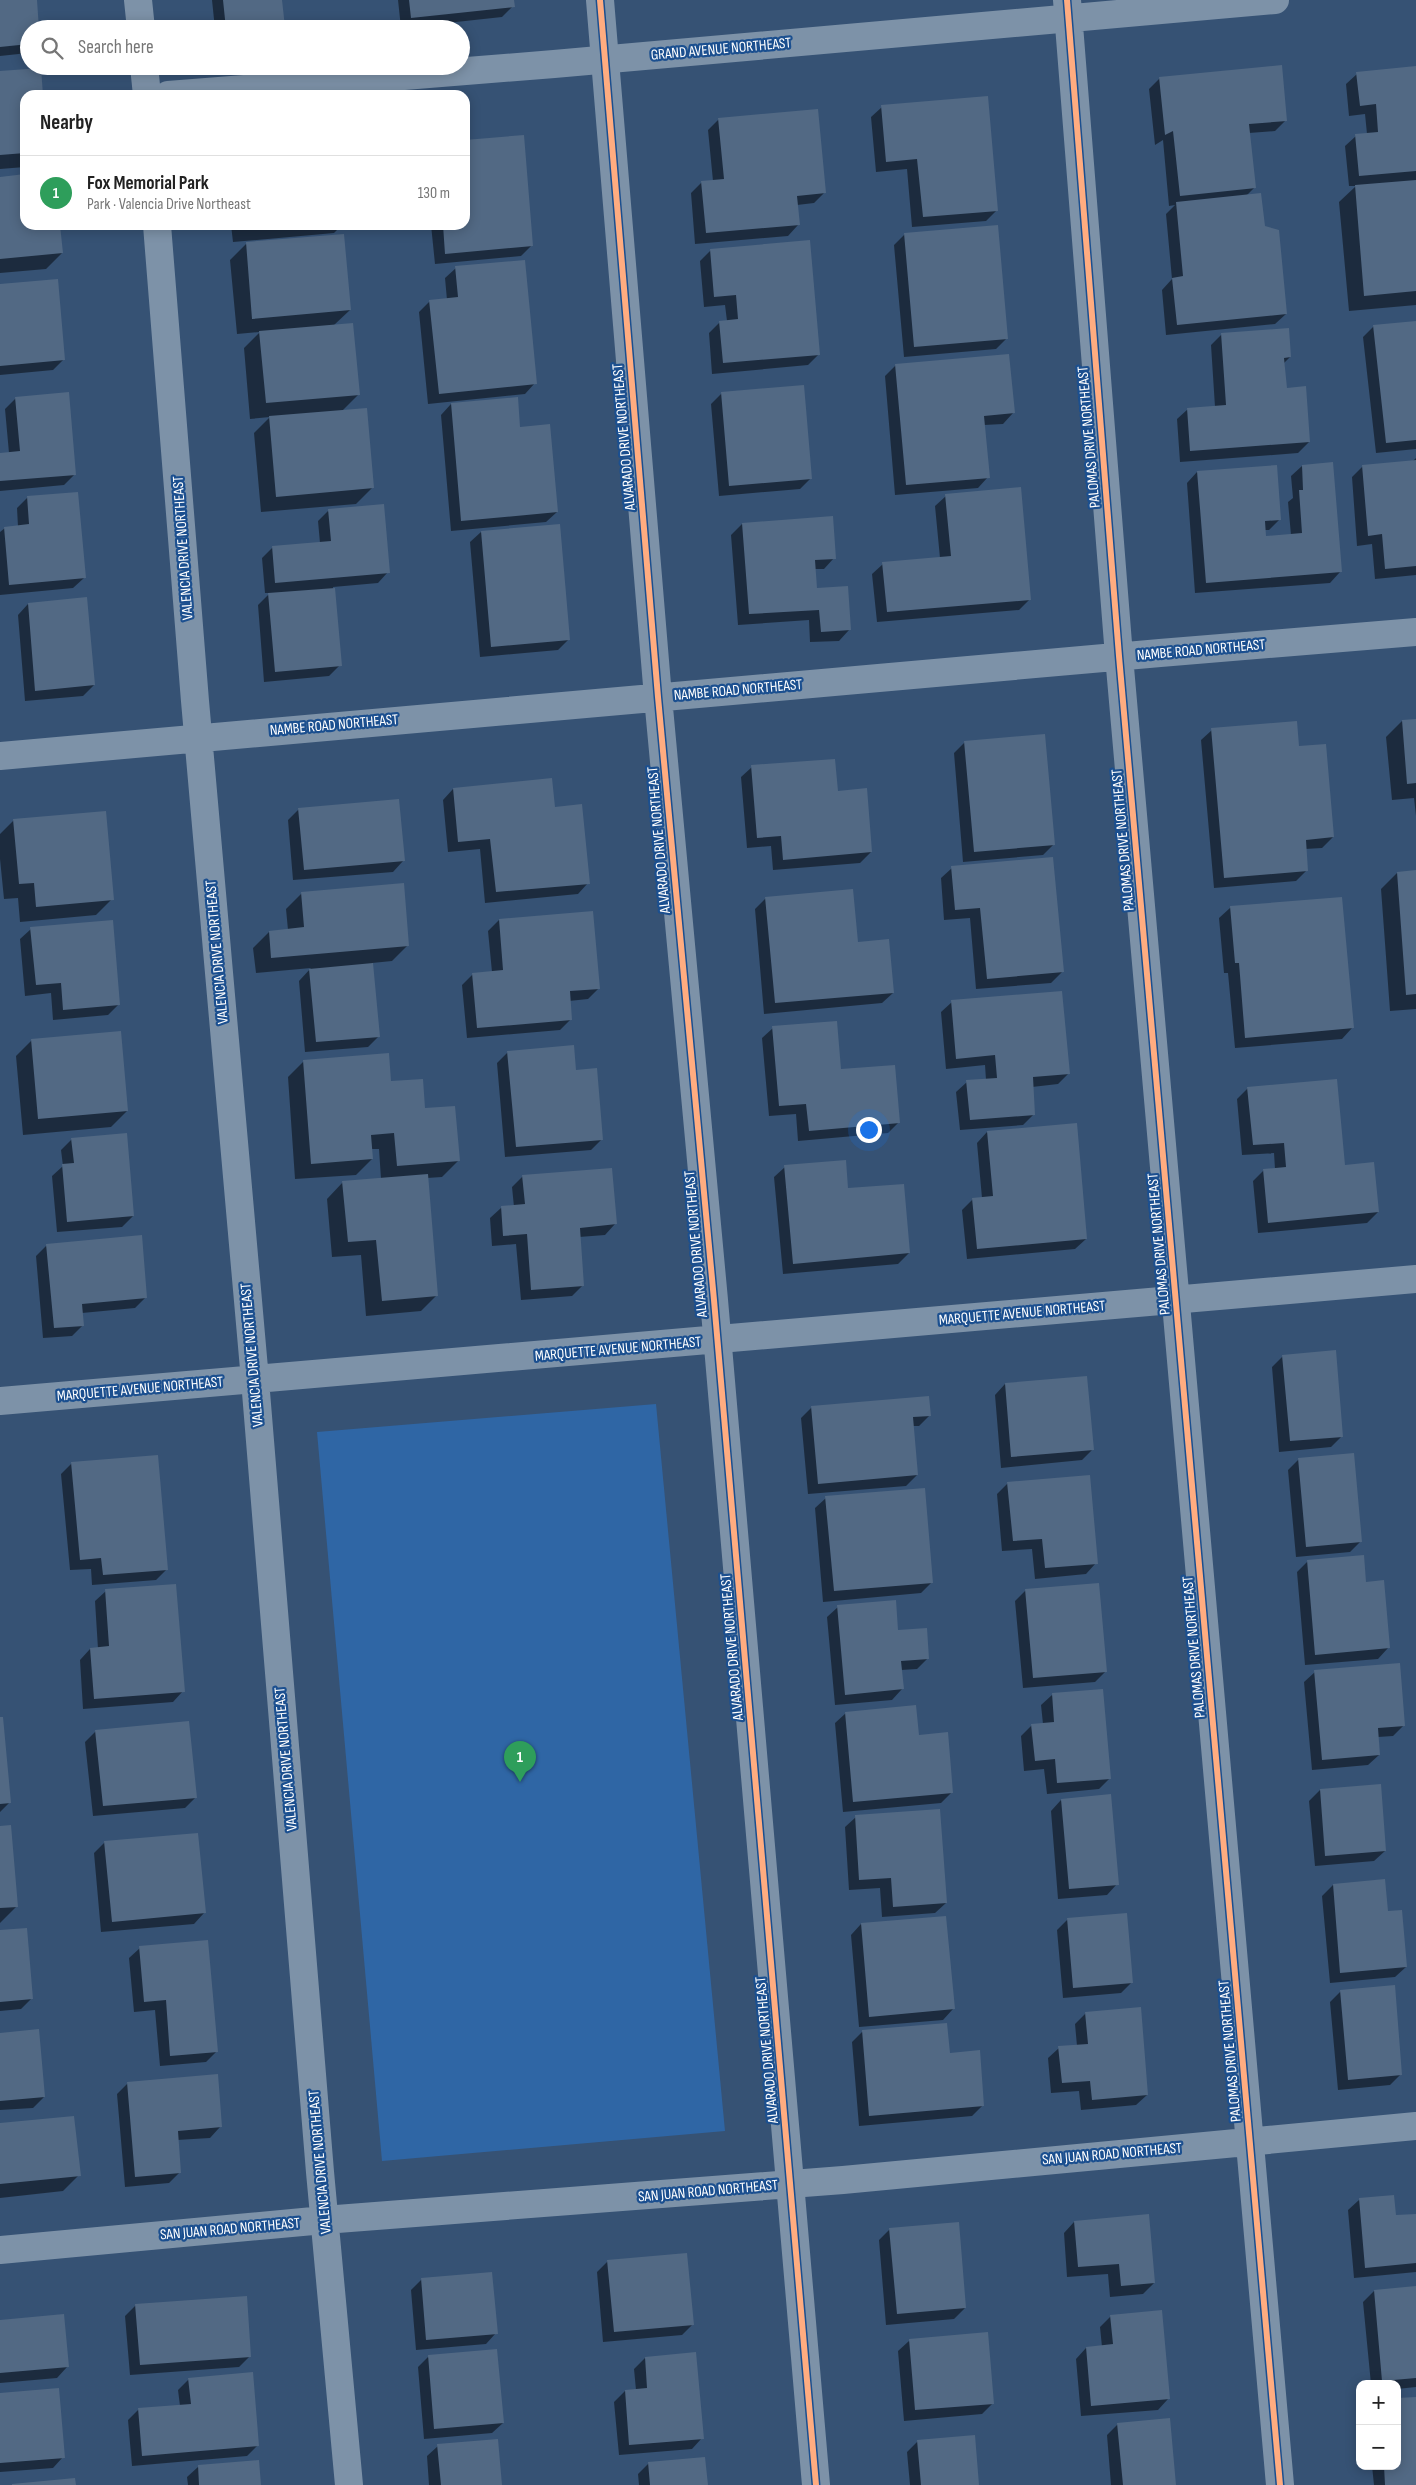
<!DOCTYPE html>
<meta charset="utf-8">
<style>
body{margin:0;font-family:"Sofia Sans Condensed",sans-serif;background:#f2f2f2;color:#222}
.controls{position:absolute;right:15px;bottom:15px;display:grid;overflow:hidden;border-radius:10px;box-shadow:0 2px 12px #0003}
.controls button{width:45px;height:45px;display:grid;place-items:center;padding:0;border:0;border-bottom:1px solid #e0e0e0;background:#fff;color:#222;font:25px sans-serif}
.you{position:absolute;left:868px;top:1129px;width:18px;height:18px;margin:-12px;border:4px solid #fff;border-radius:50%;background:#1a73e8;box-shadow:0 0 0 8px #1a73e833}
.badge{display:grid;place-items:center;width:32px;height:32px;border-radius:50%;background:#db2777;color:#fff;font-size:16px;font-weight:700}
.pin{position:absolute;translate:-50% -41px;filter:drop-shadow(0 1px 2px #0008)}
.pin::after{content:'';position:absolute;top:26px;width:18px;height:15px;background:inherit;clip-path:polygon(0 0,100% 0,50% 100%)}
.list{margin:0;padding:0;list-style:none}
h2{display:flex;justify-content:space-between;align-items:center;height:65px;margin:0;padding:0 20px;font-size:21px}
h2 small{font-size:16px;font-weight:400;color:#767676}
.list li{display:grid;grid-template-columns:32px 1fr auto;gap:15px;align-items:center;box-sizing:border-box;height:75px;padding:0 20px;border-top:1px solid #e0e0e0}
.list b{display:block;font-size:19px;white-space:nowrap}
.list p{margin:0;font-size:16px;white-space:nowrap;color:#767676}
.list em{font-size:16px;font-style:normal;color:#767676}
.icon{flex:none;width:28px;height:28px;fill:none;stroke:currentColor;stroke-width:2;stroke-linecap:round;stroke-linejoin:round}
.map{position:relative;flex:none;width:1416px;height:2485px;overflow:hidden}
.search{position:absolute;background:#fff;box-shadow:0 2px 12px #0003;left:20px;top:20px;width:450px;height:55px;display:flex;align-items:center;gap:12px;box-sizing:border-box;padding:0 18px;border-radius:28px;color:#767676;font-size:19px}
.panel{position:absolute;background:#fff;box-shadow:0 2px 12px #0003;left:20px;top:90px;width:450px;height:140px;border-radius:15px}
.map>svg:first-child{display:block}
.green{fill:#2f66a5}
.shadow{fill:#0007}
.building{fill:#526984}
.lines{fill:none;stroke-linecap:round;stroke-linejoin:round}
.minor{stroke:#7d92a8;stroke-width:28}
.cycleway-casing{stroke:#1b4f8f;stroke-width:9}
.cycleway{stroke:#ffac80;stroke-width:6}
.labels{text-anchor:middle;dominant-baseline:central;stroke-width:4.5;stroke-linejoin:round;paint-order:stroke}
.street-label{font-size:15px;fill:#fff;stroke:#1b4f8f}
</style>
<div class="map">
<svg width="1416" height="2485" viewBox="0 0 1416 2485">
<rect width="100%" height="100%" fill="#365274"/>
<path class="green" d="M656,1404l69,727 -343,30 -65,-729z"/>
<path class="shadow" d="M0,0h35l-6,29 -1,24 -28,3z
M212,0h69l2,27 -68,2z
M398,0h115v6l-11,11 -101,11z
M1416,67v238l-67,6 -10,-109 17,-16h-7l-4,-40 11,-10 11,-2 -2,-20 -16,2 -3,-32 11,-10z
M0,72l42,23h-17v72l-25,2z
M1160,78l126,42 -11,11 -26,2 6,54 -9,9 18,31 22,87 -11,10 -109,11 -4,-45 10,-11 -6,-65 9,-9 -6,1 -6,-66 -8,5 -6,-56z
M882,107l115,103 -11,11 -74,6 -5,-58 -31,3 -5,-55z
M719,119l105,74 -10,10 -17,2 1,20 -10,11 -93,8 -4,-51 11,-11 11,-1 -5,-51z
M465,141l67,104 -11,11 -86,8 -4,-39h34z
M25,175v50h34l3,28 -16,16 -46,4v-95z
M231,225h111l-8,8 -101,9z
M905,234l102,104 -11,11 -92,8 -10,-112z
M246,244l104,66 -17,16 25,69 -16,16 30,77 -16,16 -95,8 -7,-79 16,-16 -20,2 -6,-71 16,-16 -23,2 -7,-74z
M711,250l108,104 -11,11 -96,9 -3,-41 11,-11 7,-1 -2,-16 -21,2 -4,-46z
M456,268l79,115 -10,11 -97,10 -9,-92 11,-11 17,-1 -2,-22z
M0,285l64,74 -11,11 -53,5z
M1416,322v127l-40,4 -13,-116 11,-11z
M1222,334l68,23 -6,6 2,26 23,53 -11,11 -118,9 -3,-43 11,-10 27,-2 -4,-62z
M896,365l117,48 -10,11 -19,1 4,52 -10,11 -83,7 -10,-119z
M722,393l89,85 -11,11 -81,7 -8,-92z
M16,398l59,76 -11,11 -64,6v-37l9,-1 -4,-44z
M451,404l68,24 38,84 -11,10 -95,9 -10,-116z
M1416,458v117l-41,4 -3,-35 -15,2 -5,-69 11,-11 49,-4z
M1302,466l38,106 -10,11 -135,10 -8,-110 10,-11 83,47 -11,11h-5l1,7 26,-2 -3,-33 5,-4 -2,-22z
M946,496l84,103 -11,11 -142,12 -5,-48 11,-10 57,-6 -5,-52z
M28,497l56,81 -11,10 -73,7v-63l5,-4 13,-1 -1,-19z
M328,511l60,61 -10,11 -45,4 7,78 -11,11 -65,6 -6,-77 12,-12h-5l-3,-35 11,-11 47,-4 -2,-22z
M742,524l92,34 -10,11h-9l1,21 33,40 -10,11 -29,1 -1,-22 -71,5 -7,-90z
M481,532l88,107 -11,11 -78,7 -10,-115z
M28,604l66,81 -11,11 -58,5 -7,-86z
M1416,720v96l-2,-18 -22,2 -6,-63 16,-16z
M1212,730l86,17 35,90 -11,11 -17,1 2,21 -11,11 -82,7 -13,-148z
M965,742l89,102 -11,11 -80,7 -9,-109z
M752,767l85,25 34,60 -11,11 -87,7 -2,-24 -24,2 -6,-71z
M453,789l101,19 34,75 -10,11 -93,9 -5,-54 -32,3 -5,-52z
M299,809l104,52 -10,11 -100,8 -5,-60z
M14,820l98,79 -16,16 -76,7 -2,-24 -14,1 -4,-40v-25z
M952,868l110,104 -11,11 -75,6 -6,-71 -26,2 -3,-42z
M1416,872v137l-26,2 -9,-122 16,-16z
M302,893l106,52 -16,16 -20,2 7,73 -11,11 -63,5 -6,-71 12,-13 -55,5 -3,-25 16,-16 19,-2 -2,-21z
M766,898l91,45 36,50 -11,10 -118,11 -9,-105z
M1341,898l11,130 -10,11 -107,9 -7,-75h-4l-5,-55 11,-10z
M592,912l7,76 -11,11 -19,2 2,18 -11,11 -93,8 -5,-53 11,-11 19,-2 -4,-41 11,-11z
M31,929l88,75 -11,11 -55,5 -2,-27 -26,3 -5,-57z
M952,1002l116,72 -10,10 -26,3 2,27 -11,11 -63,5 -4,-38 11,-10 19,-2 -1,-15 -39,4 -5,-57z
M773,1028l67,43 59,51 -11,11 -90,8 -2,-27 -27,2 -7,-78z
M32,1040l95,71 -16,16 -88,8 -7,-79z
M508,1052l67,19 27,68 -11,11 -86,7 -8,-94z
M304,1061l86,21 68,79 -16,16 -15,1 10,117 -16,16 -55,5 -5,-61 -29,2 -5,-58 16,-17 38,-3 -2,-30h-8l1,10 -16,16 -61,4 -7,-102z
M1248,1088l96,78 34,46 -11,11 -109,10 -5,-52 11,-11 11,-1 -1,-16 -32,2 -5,-56z
M987,1132l99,107 -11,10 -108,10 -5,-49 11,-11 9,-1 -5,-55z
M72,1139l61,77 -11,11 -65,5 -5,-56 11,-10 -2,-16z
M785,1167l62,23 62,63 -11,11 -115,10 -9,-97z
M523,1176l92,48 -10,11 -26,2 4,48 -11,11 -51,4 -5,-56 -24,2 -2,-28 11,-10 13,-1 -2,-20z
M46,1246l100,51 -11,11 -53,5 1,12 -11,11 -29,2 -7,-82z
M1283,1356l59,80 -11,11 -52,5 -7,-85z
M1005,1384l87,66 -10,10 -81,8 -6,-73z
M812,1407l118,8 -11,11h-6l4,49 -11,11 -98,8 -7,-76z
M1299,1459l61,83 -10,10 -54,5 -8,-87z
M72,1463l95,106 -11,11 -64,5 -1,-16 -21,1 -9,-96z
M1008,1483l88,80 -10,11 -51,5 -3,-30 -30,2 -5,-57z
M826,1498l106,84 -11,11 -98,9 -8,-94z
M1308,1561l57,22 23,65 -10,11 -73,6 -8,-93z
M1026,1590l80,81 -11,11 -72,6 -8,-87z
M106,1591l77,100 -10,11 -90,7 -3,-49 10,-11h8l-3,-48z
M838,1607l59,24 31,27 -11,11 -16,1 1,19 -10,11 -57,5 -8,-88z
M1315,1672l89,53 -11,11 -15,1 1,18 -11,10 -56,5 -8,-88z
M1052,1695l58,83 -11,11 -52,5 -3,-25 -20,2 -3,-35 11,-11 11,-1 -2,-19z
M846,1713l72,23 34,56 -11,11 -98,9 -8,-89z
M0,1718l9,85 -9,9z
M96,1731l100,66 -11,11 -92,8 -8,-74z
M1320,1790l65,61 -11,10 -59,5 -6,-65z
M1061,1800l56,84 -10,11 -49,4 -7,-88z
M856,1817l90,86 -11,10 -53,4 -2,-29 -31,2 -4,-63z
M0,1827l17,79 -17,17z
M105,1842l99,71 -10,11 -93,8 -7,-79z
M1333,1885l54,28 19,54 -11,10 -65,6 -8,-87z
M1068,1919l64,63 -11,11 -58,5 -6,-68z
M861,1924l92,85 -10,11 -84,7 -8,-92z
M0,1931l32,67 -11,11 -21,2z
M140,1948l76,104 -10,10 -46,4 -5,-56 -21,2 -5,-54z
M1341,1991l60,83 -11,11 -52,5 -8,-88z
M1086,2013l61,82 -11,10 -55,5 -2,-19 -28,2 -3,-35 11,-10 18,-2 -2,-22z
M862,2032l87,22 34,51 -11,11 -113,10 -7,-84z
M0,2034l44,63 -11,11 -33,2z
M128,2083l92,44 -10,11 -33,2 3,32 -11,11 -44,4 -8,-93z
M0,2124l79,51 -16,16 -63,7z
M1359,2200l36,17 21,-2v57l-62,6 -6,-68z
M1074,2222l80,61 -11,11 -33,3 -2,-23 -41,3 -3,-44z
M890,2229l75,79 -11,11 -68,6 -7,-85z
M608,2261l84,64 -10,10 -79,7 -6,-70z
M422,2279l74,54 -10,11 -70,6 -5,-60z
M1416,2287v100l-19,2v-5h-26l-8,-82 11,-11z
M136,2305l114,51 -11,11 -109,8 -5,-59z
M1111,2316l57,83 -10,11 -77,6 -5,-57 10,-11 16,-1 -2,-20z
M0,2321l67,46 -10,11 -57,5z
M909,2341l84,62 -11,11 -78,7 -6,-70z
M428,2357l75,66 -11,10 -68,6 -6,-72z
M645,2358l57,80 -10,11 -73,6 -5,-53 11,-11 11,-1 -2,-21z
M189,2379l69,66 -11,11 -115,10 -4,-46 11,-11 41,-3 -2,-16z
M0,2394l63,63 -10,11 -53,4z
M1416,2398v87h-42l-2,-19h25z
M1118,2424l56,61h-63l-4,-50z
M918,2441l60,44h-68l-3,-33z
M438,2446l63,39h-72l-2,-29z
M649,2463l58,22h-68l-1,-11z
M198,2467l62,18h-72l-1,-8z"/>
<path class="building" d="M0,0h37l2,29h-10v15l-29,3z
M223,0h59l3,27 -59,2z
M409,0h105l1,7 -104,11z
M1282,65l5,56 -38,3 7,64 -76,8 -7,-65 -8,4 -6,-58z
M1416,66v105l-57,5 -4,-42 23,-2 -2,-28 -16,2 -4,-34z
M41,68l2,27h-18v58l-25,2v-84z
M988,96l10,115 -75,6 -6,-58 -31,3 -5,-57z
M818,109l8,84 -29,3 3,29 -94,8 -5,-52 23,-2 -6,-61z
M524,135l9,111 -88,8 -2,-29h22v-85z
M25,174v51h35l3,28 -63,6v-82z
M1416,180v111l-52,5 -9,-111z
M1261,193l4,33 14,4 8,84 -110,11 -5,-47 11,-2 -7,-74z
M998,225l10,114 -94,8 -10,-114z
M344,234l7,76 -99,9 -6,-77z
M810,240l10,115 -97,8 -4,-42 19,-2 -2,-24 -22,2 -4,-48z
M525,260l12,124 -98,10 -10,-94 29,-3 -3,-31z
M58,279l7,81 -65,6v-82z
M1416,321v119l-30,3 -13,-118z
M353,323l7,72 -94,8 -7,-72z
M1289,328l2,29 -7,1 3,30 19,-2 4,56 -120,9 -3,-43 39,-3 -5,-72z
M1009,354l6,59 -31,3 6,62 -84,7 -11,-121z
M804,385l8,94 -83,7 -8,-94z
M69,392l7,83 -76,6v-28l20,-2 -5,-54z
M518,397l2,30 30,-3 8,88 -97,9 -10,-118z
M367,408l7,80 -98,9 -7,-81z
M1416,460v106l-31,3 -3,-35 -14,2 -6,-71z
M1333,462l9,110 -136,11 -9,-112 80,-6 4,55 -16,1 1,15 36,-3 -3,-43h4l-1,-25z
M1021,487l10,113 -144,12 -5,-50 69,-6 -6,-62z
M78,492l8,86 -77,7 -5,-58 25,-3 -2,-28z
M384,504l6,69 -115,10 -3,-37 59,-5 -3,-32z
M833,516l3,43 -21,1 2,28 31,-2 3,44 -30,2 -2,-22 -70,4 -7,-91z
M560,524l10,116 -79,7 -10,-116z
M335,588l7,78 -67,6 -7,-79z
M87,597l8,88 -60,6 -7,-88z
M1416,719v64l-9,1 -5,-64z
M1297,721l2,25 27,-2 8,93 -28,3 2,31 -84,7 -13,-150z
M1045,734l10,111 -81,7 -10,-111z
M835,759l3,32 29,-3 5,64 -89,8 -2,-24 -24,2 -6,-73z
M552,778l3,29 27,-3 8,80 -94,8 -6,-53 -32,3 -5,-54z
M399,799l6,62 -101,9 -6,-62z
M106,811l8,89 -78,7 -2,-24 -15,1 -6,-65z
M1053,857l11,115 -77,7 -7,-71 -25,2 -4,-44z
M1416,870v124l-10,1 -9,-123z
M404,883l5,63 -138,12 -2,-27 35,-4 -3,-35z
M853,889l5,53 31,-3 5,54 -119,10 -10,-106z
M1342,897l12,131 -109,10 -6,-75h-4l-5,-57z
M593,911l7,78 -30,2 2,29 -95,8 -5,-55 31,-3 -4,-51z
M113,920l7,85 -57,5 -2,-27 -25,2 -6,-58z
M373,963l7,74 -64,5 -7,-73z
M1062,991l8,83 -37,3 2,38 -65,5 -4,-40 31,-2 -2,-23 -39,4 -5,-59z
M837,1021l4,48 54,-4 5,58 -91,8 -3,-27 -27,2 -7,-80z
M121,1031l7,80 -90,8 -7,-80z
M574,1045l2,25 21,-2 6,72 -87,7 -9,-96z
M389,1053l2,28 32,-2 2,29 30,-2 5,55 -63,5 -3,-33 -23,2 2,24 -62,5 -8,-104z
M1337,1079l8,86 29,-3 5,50 -111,11 -5,-54 23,-2 -2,-24 -31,2 -6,-58z
M1077,1123l10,116 -110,10 -5,-51 21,-2 -6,-65z
M127,1133l7,83 -67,6 -5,-58 12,-1 -3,-25z
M846,1160l2,28 56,-4 6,69 -117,11 -9,-99z
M612,1168l5,56 -37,4 4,58 -53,4 -4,-56 -24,2 -2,-30 24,-2 -3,-29z
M428,1174l10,122 -56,5 -6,-61 -28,2 -6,-61z
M142,1235l5,63 -65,6 2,22 -30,2 -8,-84z
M1336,1350l7,87 -53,4 -8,-86z
M1087,1376l7,74 -83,7 -6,-74z
M929,1396l2,20 -18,1 5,58 -100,9 -7,-78z
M1354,1453l8,89 -56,5 -8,-89z
M158,1455l10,115 -65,5 -2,-17 -21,2 -9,-98z
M1090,1475l8,89 -53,4 -3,-29 -29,2 -6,-59z
M925,1488l8,95 -99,8 -9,-95z
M1364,1555l2,27 18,-2 6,68 -75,7 -8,-95z
M1099,1583l8,89 -74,6 -8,-89z
M176,1584l9,108 -91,7 -4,-51 19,-2 -4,-57z
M896,1600l2,30 29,-2 2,31 -28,2 3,28 -59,6 -8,-90z
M1400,1663l5,63 -27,2 2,27 -58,5 -8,-90z
M1103,1689l8,90 -54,4 -2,-24 -20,2 -4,-37 23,-2 -2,-29z
M916,1705l3,30 29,-3 5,61 -100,9 -8,-90z
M0,1717h3l8,86 -11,1z
M189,1721l8,77 -94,8 -8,-76z
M1381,1784l5,67 -61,5 -5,-67z
M1111,1794l8,91 -50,4 -8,-90z
M940,1809l7,94 -54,4 -2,-29 -32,2 -4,-65z
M11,1825l7,82 -18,1v-82z
M198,1833l8,80 -94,9 -8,-81z
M1385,1879l3,32 14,-1 5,57 -67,6 -7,-89z
M1127,1913l6,70 -60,5 -6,-70z
M946,1916l9,93 -86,8 -8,-94z
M27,1928l6,71 -33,3v-72z
M208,1940l10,112 -48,4 -4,-56 -22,2 -5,-56z
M1395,1985l7,90 -54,5 -8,-90z
M1141,2007l7,88 -56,5 -2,-19 -28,2 -4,-37 30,-2 -3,-32z
M947,2023l3,30 30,-3 4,56 -115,10 -7,-86z
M39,2029l6,68 -45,4v-68z
M218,2074l4,53 -44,4 3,42 -46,4 -8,-95z
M74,2116l7,60 -81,8v-61z
M1394,2195l2,20 20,-1v49l-51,5 -6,-70z
M1149,2214l6,69 -34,3 -2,-22 -41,3 -4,-46z
M959,2222l7,86 -69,6 -8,-86z
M687,2253l7,72 -80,7 -7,-72z
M492,2272l6,62 -72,6 -5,-62z
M1416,2286v92l-34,3 -8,-91z
M247,2296l4,61 -111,8 -5,-61z
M1162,2310l8,89 -79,7 -5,-59 27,-3 -3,-29z
M64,2314l5,53 -69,6v-53z
M988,2332l6,72 -79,6 -6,-71z
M497,2349l7,74 -70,6 -6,-74z
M696,2352l8,87 -75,6 -4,-55 22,-2 -2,-31z
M253,2372l6,74 -117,10 -4,-48 53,-4 -3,-26z
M59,2388l6,70 -65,5v-70z
M1416,2397v88h-31l-1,-19h13v-68z
M1170,2418l6,67h-53l-6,-62z
M975,2435l4,50h-58l-4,-45z
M498,2439l4,46h-61l-4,-41z
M705,2457l3,28h-58l-2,-23z
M259,2460l2,25h-62l-1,-20z
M75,2478l1,7h-64v-1z"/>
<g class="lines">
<path class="minor" d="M138,0l3,29
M600,0l58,697 56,603 102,1185
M1067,0l52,656 161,1829
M144,66l3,29
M168,95l386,-31 721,-64
M157,225l38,476 60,679 65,792 29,313
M0,756l1160,-103 256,-21
M0,1401l1416,-122
M0,2250l324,-30 519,-40 573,-54"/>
<defs>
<path id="cycleway" d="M600,0l58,697 56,603 102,1185
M1067,0l52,656 161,1829"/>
</defs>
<use href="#cycleway" class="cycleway-casing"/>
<use href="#cycleway" class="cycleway"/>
</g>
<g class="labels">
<g class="street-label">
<text transform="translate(721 49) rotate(-5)">GRAND AVENUE NORTHEAST</text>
<text transform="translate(624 437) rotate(-95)">ALVARADO DRIVE NORTHEAST</text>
<text transform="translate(1089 437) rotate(-95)">PALOMAS DRIVE NORTHEAST</text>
<text transform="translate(183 548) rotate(-94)">VALENCIA DRIVE NORTHEAST</text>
<text transform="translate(1201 650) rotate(-5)">NAMBE ROAD NORTHEAST</text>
<text transform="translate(738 690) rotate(-5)">NAMBE ROAD NORTHEAST</text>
<text transform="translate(334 725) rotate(-5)">NAMBE ROAD NORTHEAST</text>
<text transform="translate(659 840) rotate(-95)">ALVARADO DRIVE NORTHEAST</text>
<text transform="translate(1123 840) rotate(-95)">PALOMAS DRIVE NORTHEAST</text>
<text transform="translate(217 952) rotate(-95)">VALENCIA DRIVE NORTHEAST</text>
<text transform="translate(696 1244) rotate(-95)">ALVARADO DRIVE NORTHEAST</text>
<text transform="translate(1159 1244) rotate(-95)">PALOMAS DRIVE NORTHEAST</text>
<text transform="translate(1022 1313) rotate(-5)">MARQUETTE AVENUE NORTHEAST</text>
<text transform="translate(618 1349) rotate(-5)">MARQUETTE AVENUE NORTHEAST</text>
<text transform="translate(252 1355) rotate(-95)">VALENCIA DRIVE NORTHEAST</text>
<text transform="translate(140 1389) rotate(-5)">MARQUETTE AVENUE NORTHEAST</text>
<text transform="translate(732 1647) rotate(-95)">ALVARADO DRIVE NORTHEAST</text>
<text transform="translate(1194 1647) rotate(-95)">PALOMAS DRIVE NORTHEAST</text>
<text transform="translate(286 1759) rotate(-95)">VALENCIA DRIVE NORTHEAST</text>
<text transform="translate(767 2050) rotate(-95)">ALVARADO DRIVE NORTHEAST</text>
<text transform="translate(1230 2051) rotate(-95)">PALOMAS DRIVE NORTHEAST</text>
<text transform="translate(1112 2154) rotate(-5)">SAN JUAN ROAD NORTHEAST</text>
<text transform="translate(320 2162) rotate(-95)">VALENCIA DRIVE NORTHEAST</text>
<text transform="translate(708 2191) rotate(-5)">SAN JUAN ROAD NORTHEAST</text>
<text transform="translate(230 2229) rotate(-5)">SAN JUAN ROAD NORTHEAST</text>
</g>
</g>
</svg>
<div class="controls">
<button>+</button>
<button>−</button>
</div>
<div class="you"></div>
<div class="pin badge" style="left:520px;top:1782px;background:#2e9e5b">1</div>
<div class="search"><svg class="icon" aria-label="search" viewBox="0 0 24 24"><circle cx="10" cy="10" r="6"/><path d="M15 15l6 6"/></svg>Search here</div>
<section class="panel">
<h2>Nearby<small></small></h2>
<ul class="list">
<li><span class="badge" style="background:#2e9e5b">1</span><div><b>Fox Memorial Park</b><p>Park · Valencia Drive Northeast</p></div><em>130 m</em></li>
</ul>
</section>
</div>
